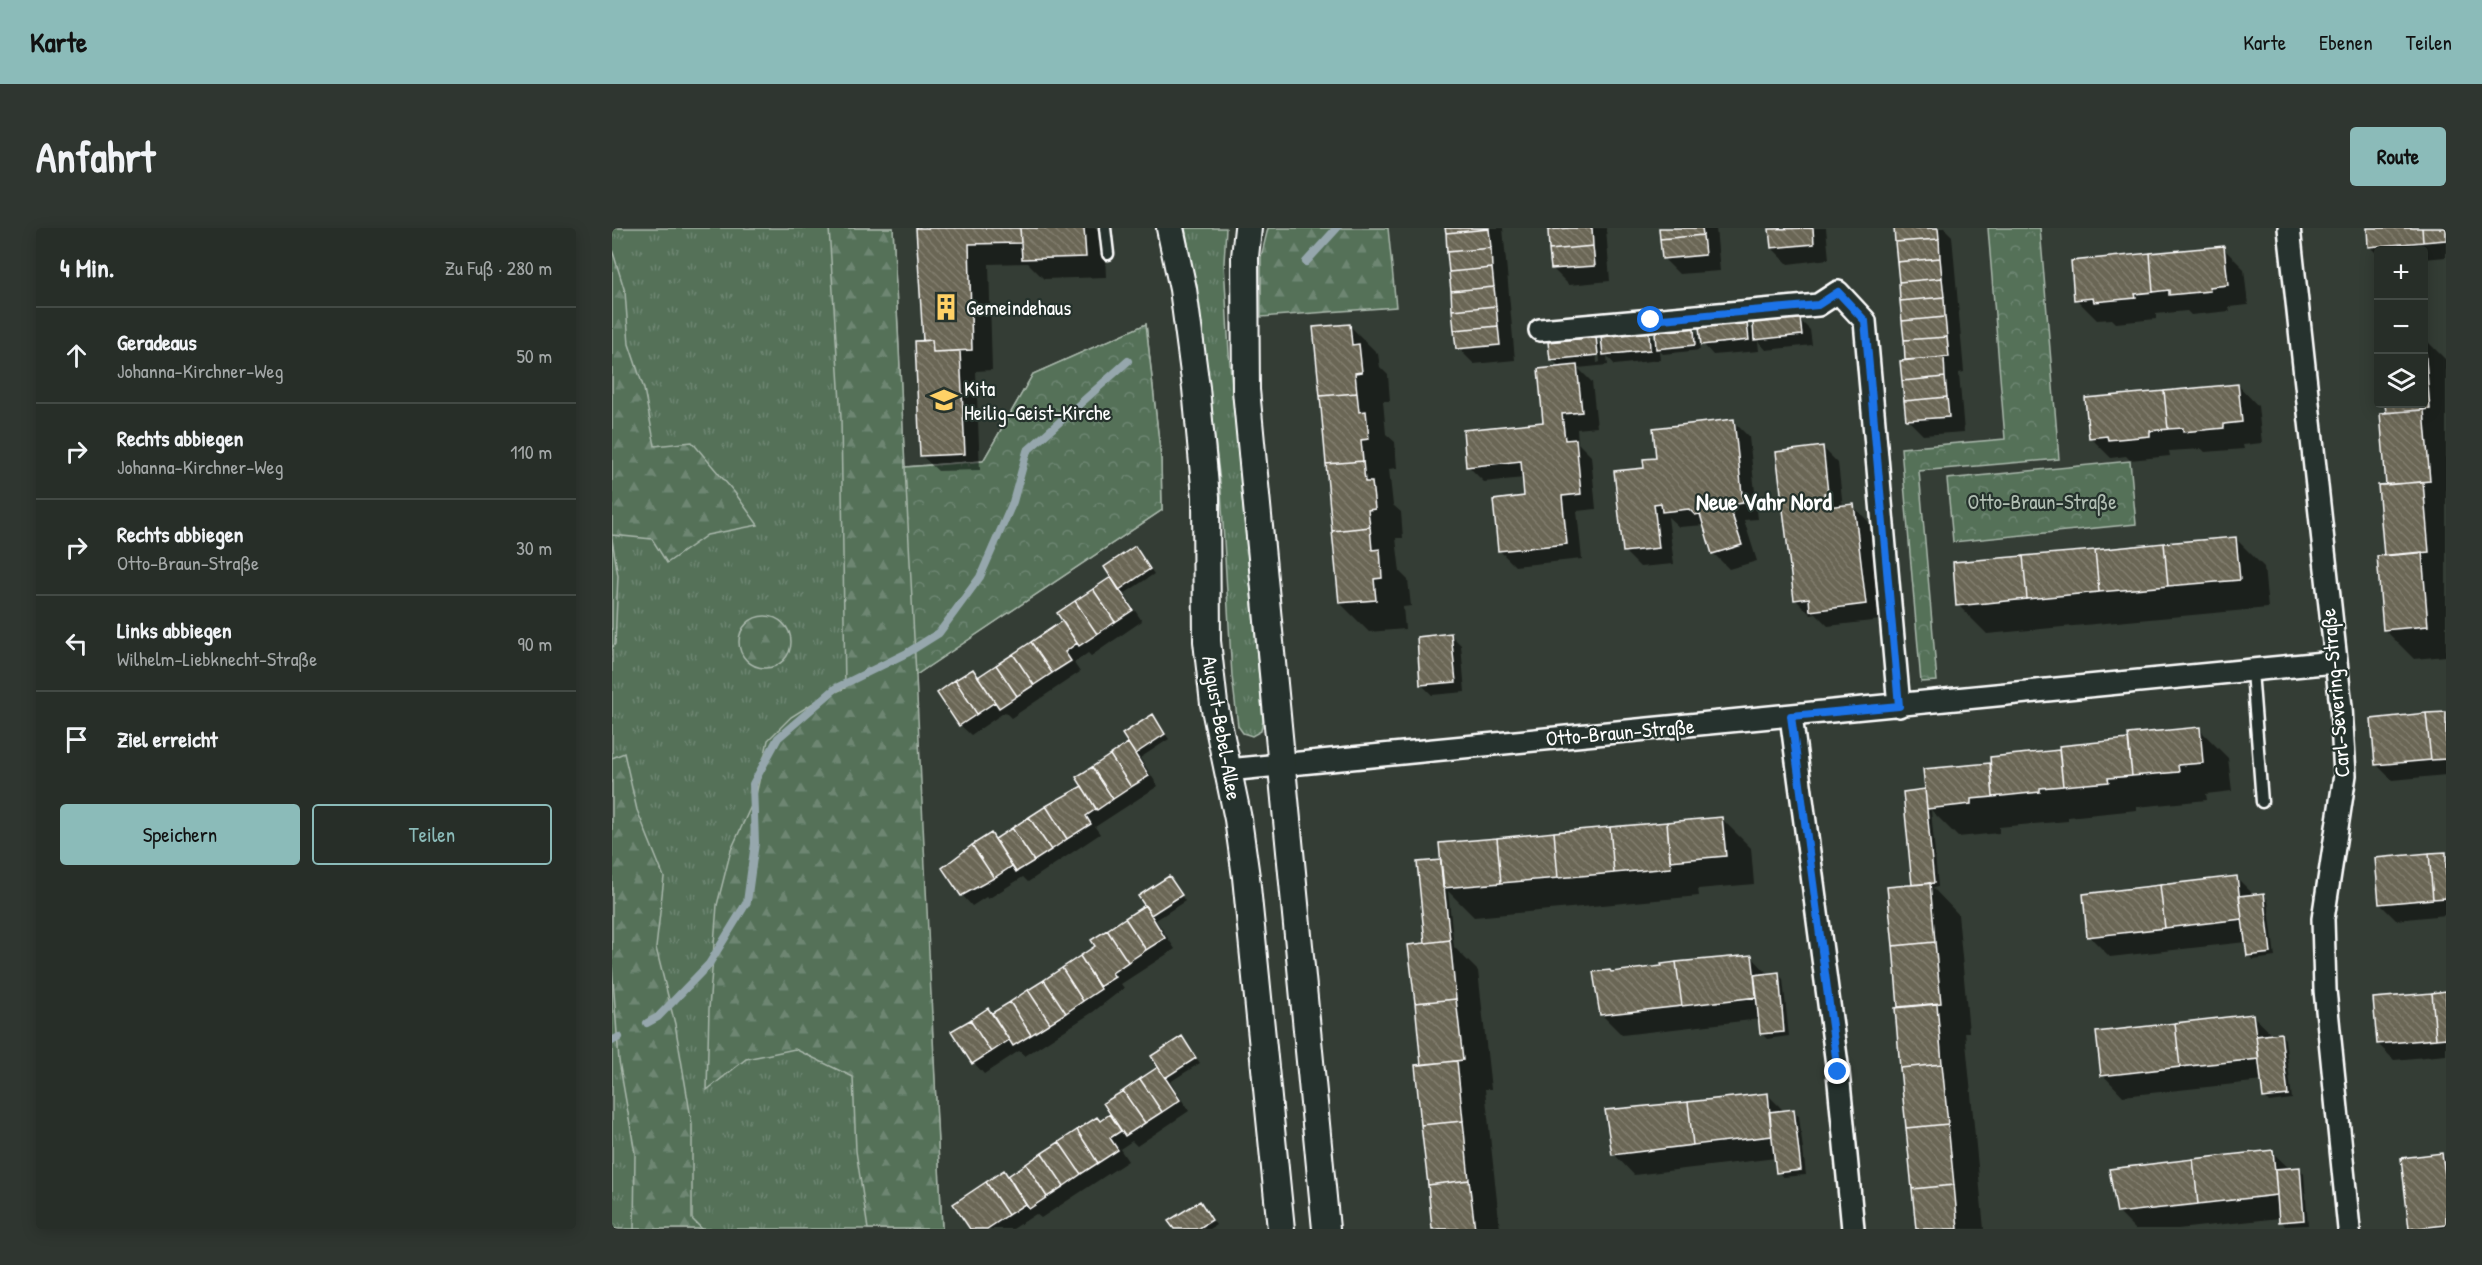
<!DOCTYPE html>
<html lang="de">
<meta charset="utf-8">
<style>
body{margin:0;font-family:"Patrick Hand",sans-serif;background:#2f3630;color:#f1f3f6}
.controls{position:absolute;right:18px;top:18px;display:grid;overflow:hidden;border-radius:6px;box-shadow:0 3px 15px #0003}
.controls button{width:54px;height:54px;display:grid;place-items:center;padding:0;border:0;border-bottom:2px solid #434a45;background:#272e28;color:#f1f3f6;font:30px sans-serif}
.stop{position:absolute;width:18px;height:18px;margin:-14px;border:4px solid #1a73e8;border-radius:50%;background:#fff}
.stop.end{background:#1a73e8;border-color:#fff;box-shadow:0 2px 6px #0008}
.list{margin:0;padding:0;list-style:none}
h2{display:flex;justify-content:space-between;align-items:center;height:78px;margin:0;padding:0 24px;font-size:26px}
h2 small{font-size:20px;font-weight:400;color:#a4a8a8}
.list li{display:grid;grid-template-columns:39px 1fr auto;gap:18px;align-items:center;box-sizing:border-box;height:96px;padding:0 24px;border-top:2px solid #434a45}
.list b{display:block;font-size:22px;white-space:nowrap}
.list p{margin:0;font-size:20px;white-space:nowrap;color:#a4a8a8}
.list em{font-size:20px;font-style:normal;color:#a4a8a8}
.actions{display:flex;gap:12px;padding:18px 24px}
.actions a{flex:1;padding:14px 0;border:2px solid #8bbbb9;border-radius:6px;text-align:center;font-size:21px;color:#8bbbb9}
.actions .main{background:#8bbbb9;color:#111}
.icon{flex:none;width:33px;height:33px;fill:none;stroke:currentColor;stroke-width:2;stroke-linecap:round;stroke-linejoin:round}
.map{position:relative;flex:none;width:1834px;height:1001px;overflow:hidden;border-radius:6px}
header{display:flex;align-items:center;gap:36px;box-sizing:border-box;height:84px;padding:0 30px;background:#8bbbb9;color:#111}
header strong{font-size:28px}
nav{display:flex;gap:33px;margin-inline-start:auto;font-size:21px}
.intro{display:flex;align-items:center;justify-content:space-between;box-sizing:border-box;height:144px;padding:0 36px}
h1{margin:0;font-size:42px}
.button{padding:15px 27px;border-radius:6px;background:#8bbbb9;color:#111;font-size:21px;font-weight:700}
main{display:flex;gap:36px;padding:0 36px}
aside{flex:1;background:#272e28;border-radius:6px;box-shadow:0 3px 15px #0003}
.map>svg:first-child{display:block}
.grass{fill:url(#grass-tufts);stroke:#aab8ac;stroke-width:1.5}
.forest{fill:url(#forest-firs);stroke:#aab8ac;stroke-width:1.5}
.park{fill:url(#park-crowns);stroke:#aab8ac;stroke-width:1.5}
.shadow{fill:#0007;fill-rule:evenodd}
.lines{fill:none;stroke-linecap:round;stroke-linejoin:round}
.stream{stroke:#96a7ad;stroke-width:8}
.building{fill:url(#building-back-hatch);stroke:#fff;stroke-width:1.5}
.service-casing{stroke:#fff;stroke-width:15}
.minor-casing{stroke:#fff;stroke-width:26}
.tertiary-casing{stroke:#fff;stroke-width:30}
.service{stroke:#26332d;stroke-width:10}
.minor{stroke:#26332d;stroke-width:21}
.tertiary{stroke:#26332d;stroke-width:26}
.route{stroke:#1a73e8;stroke-width:8}
.labels{text-anchor:middle;dominant-baseline:central;stroke-width:4.5;stroke-linejoin:round;paint-order:stroke}
.poi-label{font-size:21px;fill:#fff;stroke:#26332d;text-anchor:start}
.park-label{font-size:21px;fill:#b2bfb4;stroke:#26332d}
.street-label{font-size:21px;fill:#fff;stroke:#26332d}
.quarter-label{font-size:24px;font-weight:bold;fill:#fff;stroke:#26332d}
</style>
<header>
<strong>Karte</strong>
<nav><a>Karte</a><a>Ebenen</a><a>Teilen</a></nav>
</header>
<div class="intro"><h1>Anfahrt</h1><a class="button">Route</a></div>
<main>
<aside>
<h2>4 Min.<small>Zu Fuß · 280 m</small></h2>
<ul class="list">
<li><svg class="icon" aria-label="ahead" viewBox="0 0 24 24"><path d="M12 20V5M6 11l6-6 6 6"/></svg><div><b>Geradeaus</b><p>Johanna-Kirchner-Weg</p></div><em>50 m</em></li>
<li><svg class="icon" aria-label="right" viewBox="0 0 24 24"><path d="M7 20v-9h11M14 6l5 5-5 5"/></svg><div><b>Rechts abbiegen</b><p>Johanna-Kirchner-Weg</p></div><em>110 m</em></li>
<li><svg class="icon" aria-label="right" viewBox="0 0 24 24"><path d="M7 20v-9h11M14 6l5 5-5 5"/></svg><div><b>Rechts abbiegen</b><p>Otto-Braun-Straße</p></div><em>30 m</em></li>
<li><svg class="icon" aria-label="left" viewBox="0 0 24 24"><path d="M17 20v-9H6M10 6l-5 5 5 5"/></svg><div><b>Links abbiegen</b><p>Wilhelm-Liebknecht-Straße</p></div><em>90 m</em></li>
<li><svg class="icon" aria-label="arrive" viewBox="0 0 24 24"><path d="M6 21V4h12l-3 4 3 4H6"/></svg><div><b>Ziel erreicht</b></div></li>
</ul>
<div class="actions"><a class="main">Speichern</a><a>Teilen</a></div>
</aside>
<div class="map">
<svg width="1834" height="1001" viewBox="0 0 1834 1001">
<defs>
<pattern id="grass-tufts" width="24" height="20" patternUnits="userSpaceOnUse" patternTransform="scale(1.5)"><rect width="24" height="20" fill="#547159"/><path d="M3 7l-1-3M5 7V3M7 7l1-3M15 17l-1-3M17 17v-4M19 17l1-3" fill="none" stroke="#6e8672"/></pattern>
<pattern id="forest-firs" width="22" height="20" patternUnits="userSpaceOnUse" patternTransform="scale(1.5)"><rect width="22" height="20" fill="#547159"/><path d="M5 1l3.5 6h-7zM16 11l3.5 6h-7z" fill="#6e8672"/></pattern>
<pattern id="park-crowns" width="20" height="18" patternUnits="userSpaceOnUse" patternTransform="scale(1.5)"><rect width="20" height="18" fill="#547159"/><path d="M2 6a3 3 0 1 1 6 0M12 15a3 3 0 1 1 6 0" fill="none" stroke="#6e8672"/></pattern>
<pattern id="building-back-hatch" width="6" height="6" patternUnits="userSpaceOnUse" patternTransform="scale(1.5)"><rect width="6" height="6" fill="#6b6654"/><path d="M-1 5l2 2M0 0l6 6M5-1l2 2" fill="none" stroke="#817d6e"/></pattern>
</defs>
<rect width="100%" height="100%" fill="#343d35"/>
<filter id="ink" filterUnits="userSpaceOnUse"><feTurbulence type="fractalNoise" baseFrequency=".0167" numOctaves="2"/><feDisplacementMap in="SourceGraphic" scale="12" xChannelSelector="R" yChannelSelector="G"/><feConvolveMatrix kernelMatrix="1 2 1 2 8 2 1 2 1" color-interpolation-filters="sRGB"/></filter>
<g filter="url(#ink)">
<path class="grass" d="M0,0h281l49,1001h-330z
M573,0h41l-2,35 5,90 34,368 -2,10 -9,5 -9,-3 -5,-7 -6,-50 -11,-186 -23,-192z"/>
<path class="forest" d="M217,0h64l12,239 78,-6 50,-87 113,-50 15,136 1,50 -246,165 26,554h-74l-12,-78 -3,-74 -58,-28 -49,10 -39,31 2,-81 8,-104 14,-55 25,-55 12,-55 23,-23 27,-17 27,-12 -4,-270z
M656,0h120l8,79 -135,10v-60z
M0,21l13,43 4,52 15,45 11,57 37,-4 43,51 23,32 -51,10 -40,28 -15,-24 -40,-4z
M0,311l6,37 -3,68 -3,4z
M127 414a26 26 0 1 1 52 0a26 26 0 1 1-52 0Z
M12,525l13,57 27,67 -8,71 19,76 17,100v95l10,10h-68l1,-76 -16,-92 -7,-96v-207z"/>
<path class="park" d="M1376,0h52l19,231 -140,12 18,210 -16,1 -20,-234 104,-9z
M534,96l15,136 1,50 -246,165 -11,-208 78,-6 50,-87z
M1518,233l6,63 -183,18 -6,-63z"/>
<path class="shadow" d="M306,0h186l2,49 -62,2 -16,-16 -39,1 3,106 -16,1 4,99 -42,1 -16,-15 2,-114z
M834,0h57l12,132 -41,4 -16,-16z
M937,0h57l4,53 -41,4 -16,-16z
M1048,0h56l4,43 -41,3 -16,-16z
M1158,0h56l3,31 -41,5 -16,-16z
M1284,0h48l8,8 12,136 -5,1 5,59 -41,3 -16,-16v-57z
M1756,0h78v29l-22,2v-9h-46v5l-8,-8z
M1611,20l21,21 4,36 -19,2 1,4 -39,4 -4,-4 -31,3v5l-40,4 -4,-4 -15,1 -21,-21z
M1187,91l11,11 2,15 -46,5 -8,-9 1,10 -46,4 -10,-11 43,-20 9,9z
M737,97l29,29 2,13 8,8 2,26h-7l3,33 9,8 2,26 -8,1 4,36 8,7 2,26h-7l4,34 8,8 3,26 -8,1 2,22 -36,3 -29,-29z
M1081,101l5,5 2,16 -37,4 -4,-4 1,10 -45,5 -8,-9 1,9 -30,3 14,14 5,45 -20,2 1,14 13,13 5,53 -19,2 5,48 -67,7 -16,-16 27,-52 -2,-20 -40,4 -16,-16 77,-43 16,-55 -9,-9 43,-20 9,9 44,-14 9,9zM984,120h3l1,14 -3,1z
M1812,110l22,22v296l-32,3 -29,-29 2,-226h37z
M1626,157l20,21 4,37 -19,2 1,4 -39,3 -3,-3 -33,2 1,5 -40,4 -4,-4 -15,2 -21,-21z
M1121,193l16,16 9,82 -14,1 13,41 -28,8 -16,-16 -8,-28 -26,2 -11,-10 6,47 -34,3 -16,-16 22,-82 12,-10z
M1210,219l16,16 5,44 10,-1 16,16 12,98 -53,6 -12,-12 -5,1 -16,-16z
M1623,310l29,29 4,41 -281,26 -29,-29z
M528,325l14,21 -30,20 18,27 -51,35 -3,-3 -14,10 6,9 -69,46 -6,-6 -34,23 -11,-10 13,-54 7,6 85,-56 51,-37z
M838,406l11,11 4,47 -33,3 -11,-11z
M1834,485v62l-54,5 -15,-15z
M540,488l17,23 -29,19 18,28 -63,41 5,7 -72,48 -5,-5 -35,22 -2,-2 -14,9 -10,-11 29,-60 5,5 69,-45 3,2 16,-10 46,-43z
M1587,501l29,29 4,33 -26,3 1,6 -70,7v3l-69,7v4l-69,6v6l-41,4 -27,-27 7,77 -5,1 25,26 11,118h-4l19,197h-67l-28,-340 24,-3 12,-95 2,2 -2,-23 67,-6 -1,-6 70,-6v-5l69,-6z
M1110,591l29,29 3,36 -56,5 1,7 -225,21 -26,-26 6,56 24,24 13,118h-6l15,140h-66l-11,-163 3,-122 -8,-80z
M1834,625v62l-50,5 -16,-16z
M557,650l16,23 -29,19 19,29 -54,35 3,4 -31,24 -68,44 -6,-5 -35,23 -10,-11 -21,-31 35,-22 5,5 104,-68 49,-41z
M1625,650l18,18 8,-1 5,5 7,57 -22,3 -5,-5 -2,-13 -136,15 -21,-21z
M1139,728l18,19 9,-1 5,5 6,57 -22,3 -5,-5 -2,-15 -138,16 -20,-20 10,-41z
M1834,765v62l-52,5 -16,-16z
M1641,788l20,19h8l4,4 7,60 -23,3 -4,-5 -2,-16 -140,15 -20,-21z
M574,815l14,20 -30,19 19,29 -52,35 -5,-5 -12,8 8,12 -87,57 -5,-4 -23,15h-41l36,-52 89,-58 3,4 13,-8z
M1155,866l18,18 9,-1 5,5 7,59 -23,2 -5,-5 -2,-14 -142,17 -20,-21z
M1660,924l18,17h10l4,5 4,51 -23,1 -5,-8 -102,11h-43l-17,-17z
M1830,926l4,4v71h-35l-9,-70z
M587,974l17,23 -6,4h-35z"/>
<g class="lines">
<path class="stream" d="M694,34l31,-34
M35,795l11,-6 51,-53 38,-62 8,-59 -2,-59 25,-46 58,-50 71,-35 32,-20 41,-56 33,-75 14,-51 101,-90
M0,813l7,-4"/>
</g>
<path class="building" d="M304,0h104l1,15 -52,1 3,106 -39,2 -1,-12 -9,1z
M408,0h64l2,29 -64,2z
M833,0h44v1l-43,4z
M957,0h23l1,18 -44,4 -1,-20z
M1047,0h43l1,7 -43,4z
M1201,0l1,16 -43,4 -2,-19z
M1282,0h44l1,11 -44,3z
M1755,0h55l1,14 -55,5z
M1810,0h24v12l-23,2z
M877,1l2,19 -44,4 -1,-19z
M1091,7l2,20 -43,4 -2,-20z
M1327,11l1,19 -43,4 -2,-20z
M981,18l2,20 -44,3 -2,-19z
M1612,18l4,39 -19,2 1,4 -41,4v-5l-16,2 -3,-39z
M879,20l1,20 -43,4 -2,-20z
M1538,25l3,39 -18,2 1,4 -42,4 -1,-4 -19,2 -3,-39z
M1328,30l2,20 -43,4 -2,-20z
M880,40l2,19 -43,4 -2,-19z
M1330,50l2,19 -44,4 -1,-19z
M882,59l2,19 -44,4 -1,-19z
M1332,69l1,20 -43,4 -2,-20z
M884,78l2,20 -44,4 -2,-20z
M1333,89l2,20 -43,3 -2,-19z
M1188,90l2,17 -48,5 -1,-17z
M1135,95l2,17 -48,5 -2,-18z
M738,96l2,21 7,-1 3,28 -7,1 2,20 -37,3 -7,-69z
M886,98l2,19 -44,4 -2,-19z
M1082,100l1,17 -39,4 -1,-17z
M1037,104l1,18 -47,5 -2,-18z
M1812,108l6,73 -44,4 -1,-9h39z
M984,109l2,18 -48,5 -2,-18z
M1335,109l2,20 -44,3 -1,-20z
M320,112l1,12 27,-1 5,103 -45,2 -5,-115z
M1332,129l1,20 -43,4 -2,-20z
M965,137l5,47 -20,2 3,26 11,-1 5,55 -19,2 5,48 -69,7 -5,-51 31,-4 -3,-35 -55,6 -3,-37 80,-8 -5,-53z
M1333,149l2,20 -43,4 -2,-20z
M1626,156l4,38 -18,2v4l-41,4v-4l-15,1 -4,-38z
M1552,163l4,38 -18,2v5l-42,4 -1,-4 -18,2 -4,-40z
M745,165l2,19 7,-1 3,28 -8,1 2,21 -37,3 -6,-68z
M1335,169l2,20 -43,3 -2,-19z
M1812,182l6,71 -44,4 -6,-72z
M1122,191l9,84 -14,2 13,40 -30,9 -12,-40 -5,1 -6,-6 -27,3 -1,-9 -7,1 5,44 -36,4 -9,-81 30,-3 -1,-9 13,-1 -3,-30z
M1211,218l5,47h-4l2,14 28,-3 12,100 -56,7 -1,-13 -15,2 -18,-148z
M751,233l2,21h7l3,27 -7,1 2,17 -38,4 -6,-67z
M1811,254l6,70 -45,4 -6,-71z
M758,299l2,23 8,-1 2,29 -8,1 2,21 -37,3 -7,-72z
M1624,309l4,43 -72,6 -4,-43z
M1552,315l4,43 -69,6 -4,-42z
M523,318l15,23 -31,21 -15,-23z
M1483,322l4,42 -72,7 -4,-43z
M1810,324l6,74 -45,4 -6,-74z
M1411,328l4,43 -71,7 -3,-44z
M499,349l22,33 -18,12 -22,-33z
M481,361l22,33 -18,12 -22,-33z
M463,373l22,33 -18,12 -22,-33z
M450,393l15,22 -12,9 6,9 -19,12 -21,-31z
M839,405l5,49 -36,3 -3,-48z
M419,414l21,31 -18,12 -21,-31z
M401,426l21,31 -17,11 -21,-31z
M384,437l21,31 -18,12 -21,-31z
M361,441l22,33 -18,12 -22,-34z
M343,452l22,34 -18,12 -22,-33z
M1834,484v47l-15,1 -5,-47z
M1814,485l5,47 -56,5 -4,-46z
M541,486l12,20 -30,20 -13,-20z
M1588,499l3,36 -25,2 1,7 -47,4 -4,-42z
M1516,511l4,37 -24,2 1,4 -46,4 -4,-40z
M516,515l21,33 -18,11 -21,-32z
M1447,522l4,36 -23,2v4l-47,5 -3,-40z
M498,527l21,32 -18,12 -21,-32z
M1378,535l3,34 -22,2v5l-44,5 -4,-40z
M480,539l21,32 -16,11 -21,-33z
M470,558l14,23 -10,7 5,8 -24,15 -21,-33z
M1313,561l9,94 -22,2 -9,-93z
M434,578l21,33 -16,11 -22,-33z
M417,589l22,33 -17,11 -22,-33z
M1110,589l4,39 -56,5 -3,-39z
M1055,594l4,46 -57,5 -4,-46z
M998,599l4,46 -56,5 -4,-46z
M400,600l22,33 -18,11 -21,-33z
M942,604l4,46 -57,5 -4,-45z
M379,605l21,33 -18,12 -22,-33z
M885,610l4,45 -58,5 -4,-45z
M360,617l22,33 -33,18 -19,-28z
M1834,624v46l-13,1 -4,-46z
M1817,625l4,46 -54,5 -4,-46z
M829,632l9,80 -25,3 -8,-81z
M557,648l13,19 -31,20 -13,-19z
M1625,648l5,43 -77,9 -5,-43z
M1318,655l5,59 -42,4 -6,-59z
M1548,657l5,43 -78,9 -4,-43z
M1652,665l7,60 -24,3 -8,-60z
M533,677l20,33 -19,12 -21,-32z
M513,690l21,32 -18,12 -21,-32z
M495,702l21,32 -16,11 3,4 -16,10 -19,-31 15,-10 -4,-6z
M838,712l6,59 -41,4 -7,-58z
M1323,714l6,61 -43,4 -5,-61z
M1140,727l5,42 -75,9 -6,-44z
M468,728l21,33 -18,12 -21,-33z
M1064,734l6,44 -82,9 -7,-43 17,-2 1,2 51,-6 -1,-2z
M450,740l21,33 -17,12 -22,-33z
M1167,744l5,60 -24,2 -6,-59z
M432,752l22,33 -16,10 -22,-33z
M416,762l22,33 -19,12 -21,-33z
M1834,763v47l-10,1 -4,-46z
M1820,765l4,46 -59,5 -4,-46z
M844,771l7,61 -42,5 -6,-62z
M398,774l21,33 -18,11 -21,-33z
M1325,776l5,60 -42,4 -5,-60z
M376,780l21,32 -18,12 -21,-32z
M1641,786l6,45 -79,8 -5,-44z
M358,792l21,32 -19,12 -21,-33z
M1563,795l5,44 -79,9 -5,-44z
M1669,805l7,62 -25,3 -7,-62z
M570,808l14,22 -31,20 -14,-22z
M845,833l6,60 -42,4 -6,-60z
M1330,836l6,60 -42,4 -6,-60z
M546,839l22,33 -18,12 -22,-33z
M528,851l22,33 -17,11 -22,-32z
M511,863l22,32 -20,13 -22,-33z
M1156,865l4,43 -79,9 -5,-43z
M1076,874l5,43 -81,10 -7,-45z
M1182,881l7,61 -25,3 -7,-61z
M498,886l11,17 -11,7 8,12 -20,13 -21,-33 20,-13 3,4z
M851,893l6,59 -41,5 -7,-60z
M1336,896l6,61 -42,4 -6,-61z
M465,902l21,33 -17,11 -22,-32z
M447,914l22,32 -17,12 -22,-33z
M1661,922l4,45 -79,9 -5,-45z
M430,925l22,33 -17,11 -21,-33z
M1830,925l4,30v42l-37,4 -8,-71z
M1581,931l5,45 -81,9 -8,-44z
M414,936l21,33 -18,12 -21,-33z
M1688,939l4,53 -25,2 -4,-53z
M392,942l21,34 -17,11 -22,-33z
M857,952l6,49h-43l-4,-44z
M374,954l22,33 -21,14h-17l-17,-25z
M1342,957l4,44h-42l-4,-40z
M588,973l12,19 -14,9h-24l-6,-8z"/>
<g class="lines">
<defs>
<path id="service" d="M493,0l3,26
M1640,443l10,131"/>
<path id="minor" d="M1677,0l52,479 4,68 -22,144 2,71 24,239
M928,102l278,-25 20,-13 27,29 34,385
M1179,488l47,356 15,157
M616,542l1106,-108"/>
<path id="tertiary" d="M558,0l13,61 13,99 10,109 1,144 7,63 24,115 8,58 35,352
M636,0l-3,29 1,133 80,839"/>
</defs>
<use href="#service" class="service-casing"/>
<use href="#minor" class="minor-casing"/>
<use href="#tertiary" class="tertiary-casing"/>
<use href="#service" class="service"/>
<use href="#minor" class="minor"/>
<use href="#tertiary" class="tertiary"/>
</g>
</g>
<g class="lines" filter="url(#ink)">
<path class="route" d="M1039,92l167,-15 20,-13 27,29 34,385 -108,10 47,356"/>
</g>
<defs>
<symbol id="building-bare" viewBox="-9 -9 18 18"><path d="M-4-6H4V6H1V3H-1V6H-4ZM-2.5-4.3h1.7v1.8h-1.7ZM.8-4.3h1.7v1.8H.8ZM-2.5-1h1.7V.8h-1.7ZM.8-1h1.7V.8H.8Z" fill="#ffd166" stroke="#26332d" stroke-width="2.5" paint-order="stroke"/></symbol>
<symbol id="school-bare" viewBox="-9 -9 18 18"><path d="M0-5L7-2L0 1L-7-2ZM-4 1L0 2.5L4 1V4Q0 6-4 4Z" fill="#ffd166" stroke="#26332d" stroke-width="2.5" paint-order="stroke"/></symbol>
</defs>
<g fill-rule="evenodd">
<use href="#building-bare" x="315" y="60" width="38" height="38"/>
<use href="#school-bare" x="313" y="153" width="38" height="38"/>
</g>
<g class="labels">
<g class="poi-label">
<text x="354" y="79">Gemeindehaus</text>
<text x="352" y="160">Kita<tspan x="352" dy="24">Heilig-Geist-Kirche</tspan></text>
</g>
<g class="park-label">
<text x="1430" y="273">Otto-Braun-Straße</text>
</g>
<g class="street-label">
<text transform="translate(1723 465) rotate(-95)">Carl-Severing-Straße</text>
<text transform="translate(610 500) rotate(80)">August-Bebel-Allee</text>
<text transform="translate(1008 504) rotate(-5)">Otto-Braun-Straße</text>
</g>
<g class="quarter-label">
<text x="1152" y="273">Neue Vahr Nord</text>
</g>
</g>
</svg>
<div class="controls">
<button>+</button>
<button>−</button>
<button><svg class="icon" aria-label="layers" viewBox="0 0 24 24"><path d="M12 4l9 5-9 5-9-5zM3 14l9 5 9-5"/></svg></button>
</div>
<div class="stop" style="left:1039px;top:92px"></div>
<div class="stop end" style="left:1226px;top:844px"></div>
</div>
</main>
